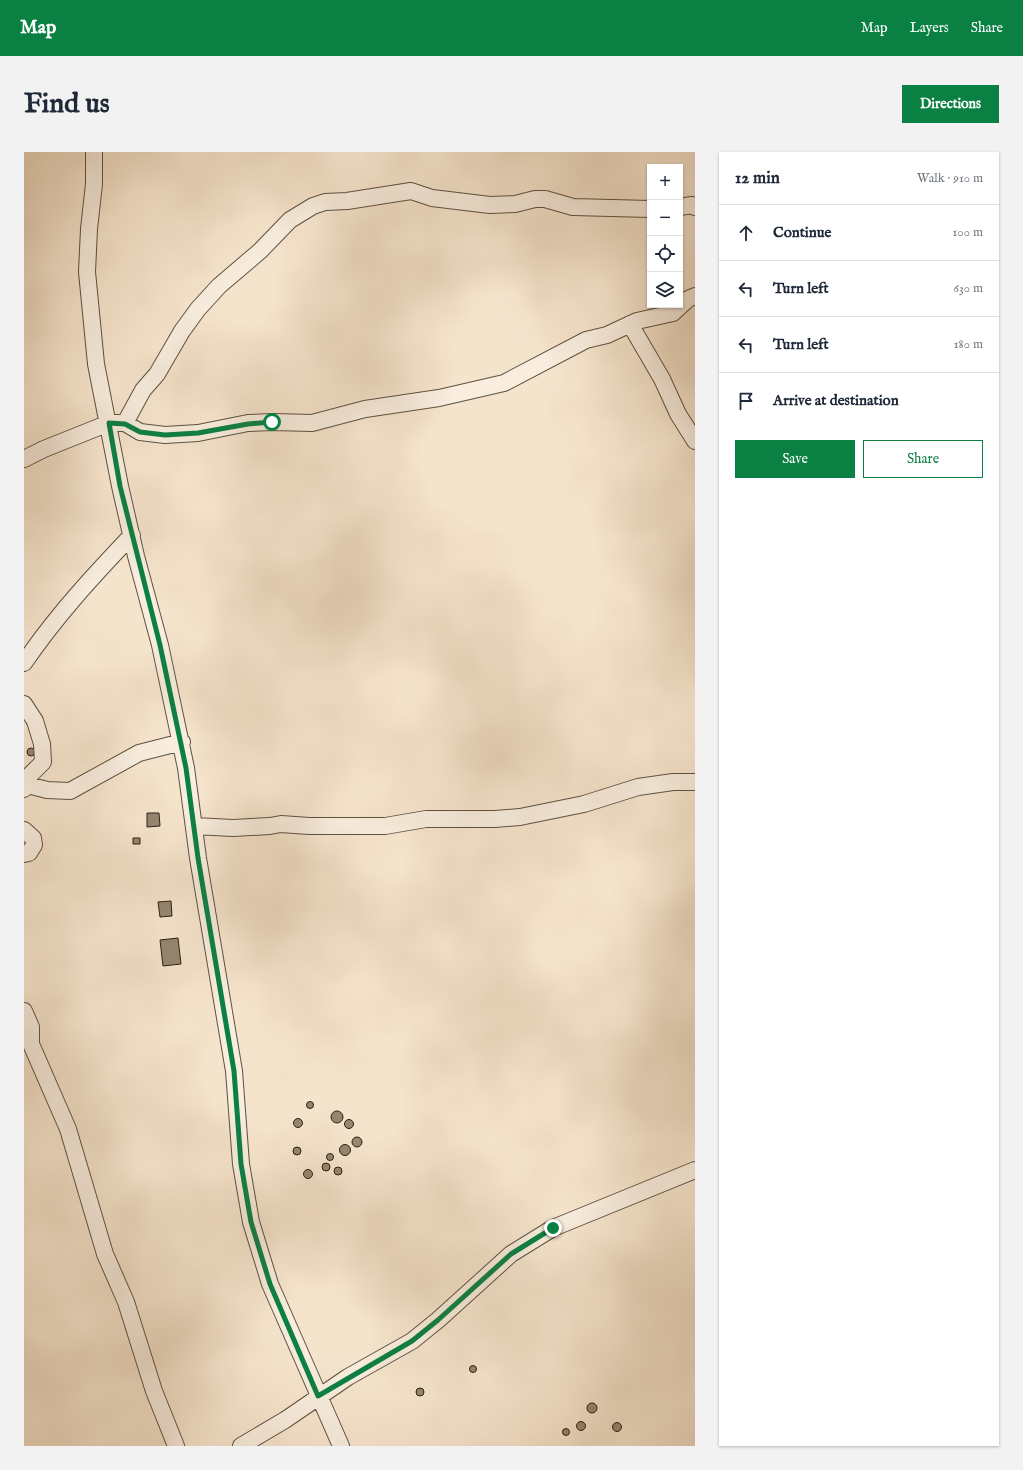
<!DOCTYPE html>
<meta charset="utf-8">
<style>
body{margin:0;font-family:"IM FELL English",serif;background:#f2f2f3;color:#1f2937}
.controls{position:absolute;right:12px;top:12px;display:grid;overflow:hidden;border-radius:0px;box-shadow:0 1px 3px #0004}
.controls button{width:36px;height:36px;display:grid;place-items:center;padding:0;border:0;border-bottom:1px solid #e0e1e3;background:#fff;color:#1f2937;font:20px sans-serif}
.stop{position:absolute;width:12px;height:12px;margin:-9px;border:3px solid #0b8043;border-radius:50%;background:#fff}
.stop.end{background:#0b8043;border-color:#fff;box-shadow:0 1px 4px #0008}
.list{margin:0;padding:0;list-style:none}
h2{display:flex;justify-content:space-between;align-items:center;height:52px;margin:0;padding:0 16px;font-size:17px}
h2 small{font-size:13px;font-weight:400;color:#747a83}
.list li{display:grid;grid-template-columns:26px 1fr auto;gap:12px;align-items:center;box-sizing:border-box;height:56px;padding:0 16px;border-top:1px solid #e0e1e3}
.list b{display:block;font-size:15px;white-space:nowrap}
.list em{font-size:13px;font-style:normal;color:#747a83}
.actions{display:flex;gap:8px;padding:12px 16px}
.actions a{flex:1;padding:9px 0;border:1px solid #0b8043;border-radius:0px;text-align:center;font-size:14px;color:#0b8043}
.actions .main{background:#0b8043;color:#fff}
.icon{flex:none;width:22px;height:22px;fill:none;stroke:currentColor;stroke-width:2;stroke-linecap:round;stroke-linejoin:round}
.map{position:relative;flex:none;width:671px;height:1294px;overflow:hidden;border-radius:0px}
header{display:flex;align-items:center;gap:24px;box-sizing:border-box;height:56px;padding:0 20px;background:#0b8043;color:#fff}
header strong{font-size:19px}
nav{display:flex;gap:22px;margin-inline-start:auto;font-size:14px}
.intro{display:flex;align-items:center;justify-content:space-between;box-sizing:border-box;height:96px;padding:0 24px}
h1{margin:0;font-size:28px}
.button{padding:10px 18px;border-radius:0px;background:#0b8043;color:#fff;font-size:14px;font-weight:700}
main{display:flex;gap:24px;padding:0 24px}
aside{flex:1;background:#fff;border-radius:0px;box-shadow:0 1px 3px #0004}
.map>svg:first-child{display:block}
.building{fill:#958672;stroke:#2d2011}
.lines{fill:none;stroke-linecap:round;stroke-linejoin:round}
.minor-casing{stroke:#5f5140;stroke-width:18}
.minor{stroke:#f8edde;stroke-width:16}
.route{stroke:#0b8043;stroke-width:5}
</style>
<header>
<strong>Map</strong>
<nav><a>Map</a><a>Layers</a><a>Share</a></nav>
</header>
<div class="intro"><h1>Find us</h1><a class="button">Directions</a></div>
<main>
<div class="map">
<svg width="671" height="1294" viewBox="0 0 671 1294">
<rect width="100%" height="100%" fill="#f5e4cc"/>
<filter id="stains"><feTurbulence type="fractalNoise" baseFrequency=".005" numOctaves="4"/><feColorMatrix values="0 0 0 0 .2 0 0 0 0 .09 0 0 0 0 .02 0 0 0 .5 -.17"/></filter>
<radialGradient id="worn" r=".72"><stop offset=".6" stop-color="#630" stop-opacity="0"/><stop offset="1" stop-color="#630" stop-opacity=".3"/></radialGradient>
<path class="building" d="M3 600a4 4 0 1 1 8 0a4 4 0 1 1-8 0Z
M123,661h12l1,13 -13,1z
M109,686h7v6h-7z
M147,749l1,15 -12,1 -2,-15z
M154,786l3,26 -18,2 -3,-26z
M282.5 953a3.5 3.5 0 1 1 7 0a3.5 3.5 0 1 1-7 0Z
M307 965a6 6 0 1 1 12 0a6 6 0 1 1-12 0Z
M269.5 971a4.5 4.5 0 1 1 9 0a4.5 4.5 0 1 1-9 0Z
M320.5 972a4.5 4.5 0 1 1 9 0a4.5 4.5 0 1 1-9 0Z
M328 990a5 5 0 1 1 10 0a5 5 0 1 1-10 0Z
M315.5 998a5.5 5.5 0 1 1 11 0a5.5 5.5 0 1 1-11 0Z
M269 999a4 4 0 1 1 8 0a4 4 0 1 1-8 0Z
M302.5 1005a3.5 3.5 0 1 1 7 0a3.5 3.5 0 1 1-7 0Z
M298 1015a4 4 0 1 1 8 0a4 4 0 1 1-8 0Z
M310 1019a4 4 0 1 1 8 0a4 4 0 1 1-8 0Z
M279.5 1022a4.5 4.5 0 1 1 9 0a4.5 4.5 0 1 1-9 0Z
M445.5 1217a3.5 3.5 0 1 1 7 0a3.5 3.5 0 1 1-7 0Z
M392 1240a4 4 0 1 1 8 0a4 4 0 1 1-8 0Z
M563 1256a5 5 0 1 1 10 0a5 5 0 1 1-10 0Z
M552.5 1274a4.5 4.5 0 1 1 9 0a4.5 4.5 0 1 1-9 0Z
M588.5 1275a4.5 4.5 0 1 1 9 0a4.5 4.5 0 1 1-9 0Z
M538.5 1280a3.5 3.5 0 1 1 7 0a3.5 3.5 0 1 1-7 0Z"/>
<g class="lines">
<defs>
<path id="minor" d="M70,0v32l-5,45 -2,43 9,92 24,122 16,70 24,89 26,123 12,90 36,213 7,93 10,58 19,62 71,162
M656,55l12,-2 3,2
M606,172l32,55 16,35 17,27
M101,271l18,-33 14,-16 25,-43 16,-22 21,-23 41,-35 30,-31 23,-14 12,-4 22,-1 64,-10 21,7 58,7 25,-1 20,-5h10l28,8 77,2
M0,307l20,-10 65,-26h16l15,9 25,3 33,-2 50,-10 25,-1 39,1 53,-14 74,-11 65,-15 82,-43 21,-5 30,-14 36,-8 15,-14 7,-3
M0,511c32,-47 69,-87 108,-128
M0,552l11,17 7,23 1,18 -14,14 -1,9
M0,637l4,-4 19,5 23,1 69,-38 43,-11
M170,674l39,2 37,-2 11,-2 28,2h76l41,-7h69l25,-2 64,-13 54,-17 35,-5h22
M0,678l9,8 1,7 -5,8 -5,1
M0,859l7,16v17l37,85 37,125 21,48 28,89 22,55
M217,1294l44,-26 63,-43 64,-36 26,-21 73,-66 42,-26 142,-58"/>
</defs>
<use href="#minor" class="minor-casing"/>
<use href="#minor" class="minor"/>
</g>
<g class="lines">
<path class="route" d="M248,270l-24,2 -50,9 -33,2 -25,-3 -15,-8 -16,-1 11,63 40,159 26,123 12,90 36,213 7,93 10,58 19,62 48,112 94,-55 26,-21 73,-66 42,-26"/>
</g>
<rect width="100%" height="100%" filter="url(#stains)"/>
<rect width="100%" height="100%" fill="url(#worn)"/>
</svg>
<div class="controls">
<button>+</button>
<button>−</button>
<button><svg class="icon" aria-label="locate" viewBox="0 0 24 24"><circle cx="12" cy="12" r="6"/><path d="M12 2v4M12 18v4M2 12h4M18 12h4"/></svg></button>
<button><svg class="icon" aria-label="layers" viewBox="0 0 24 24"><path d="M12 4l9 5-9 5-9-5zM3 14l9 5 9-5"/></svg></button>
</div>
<div class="stop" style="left:248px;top:270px"></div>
<div class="stop end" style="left:529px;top:1076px"></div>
</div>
<aside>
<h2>12 min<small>Walk · 910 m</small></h2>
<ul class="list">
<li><svg class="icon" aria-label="ahead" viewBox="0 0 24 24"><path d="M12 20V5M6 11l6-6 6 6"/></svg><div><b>Continue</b></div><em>100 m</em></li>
<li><svg class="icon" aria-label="left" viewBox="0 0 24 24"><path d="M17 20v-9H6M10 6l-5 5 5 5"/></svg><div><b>Turn left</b></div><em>630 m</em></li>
<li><svg class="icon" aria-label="left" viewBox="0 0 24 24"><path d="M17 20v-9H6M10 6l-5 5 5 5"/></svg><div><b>Turn left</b></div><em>180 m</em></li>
<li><svg class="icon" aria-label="arrive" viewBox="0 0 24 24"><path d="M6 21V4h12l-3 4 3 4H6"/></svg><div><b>Arrive at destination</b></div></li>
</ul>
<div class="actions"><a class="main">Save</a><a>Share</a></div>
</aside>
</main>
